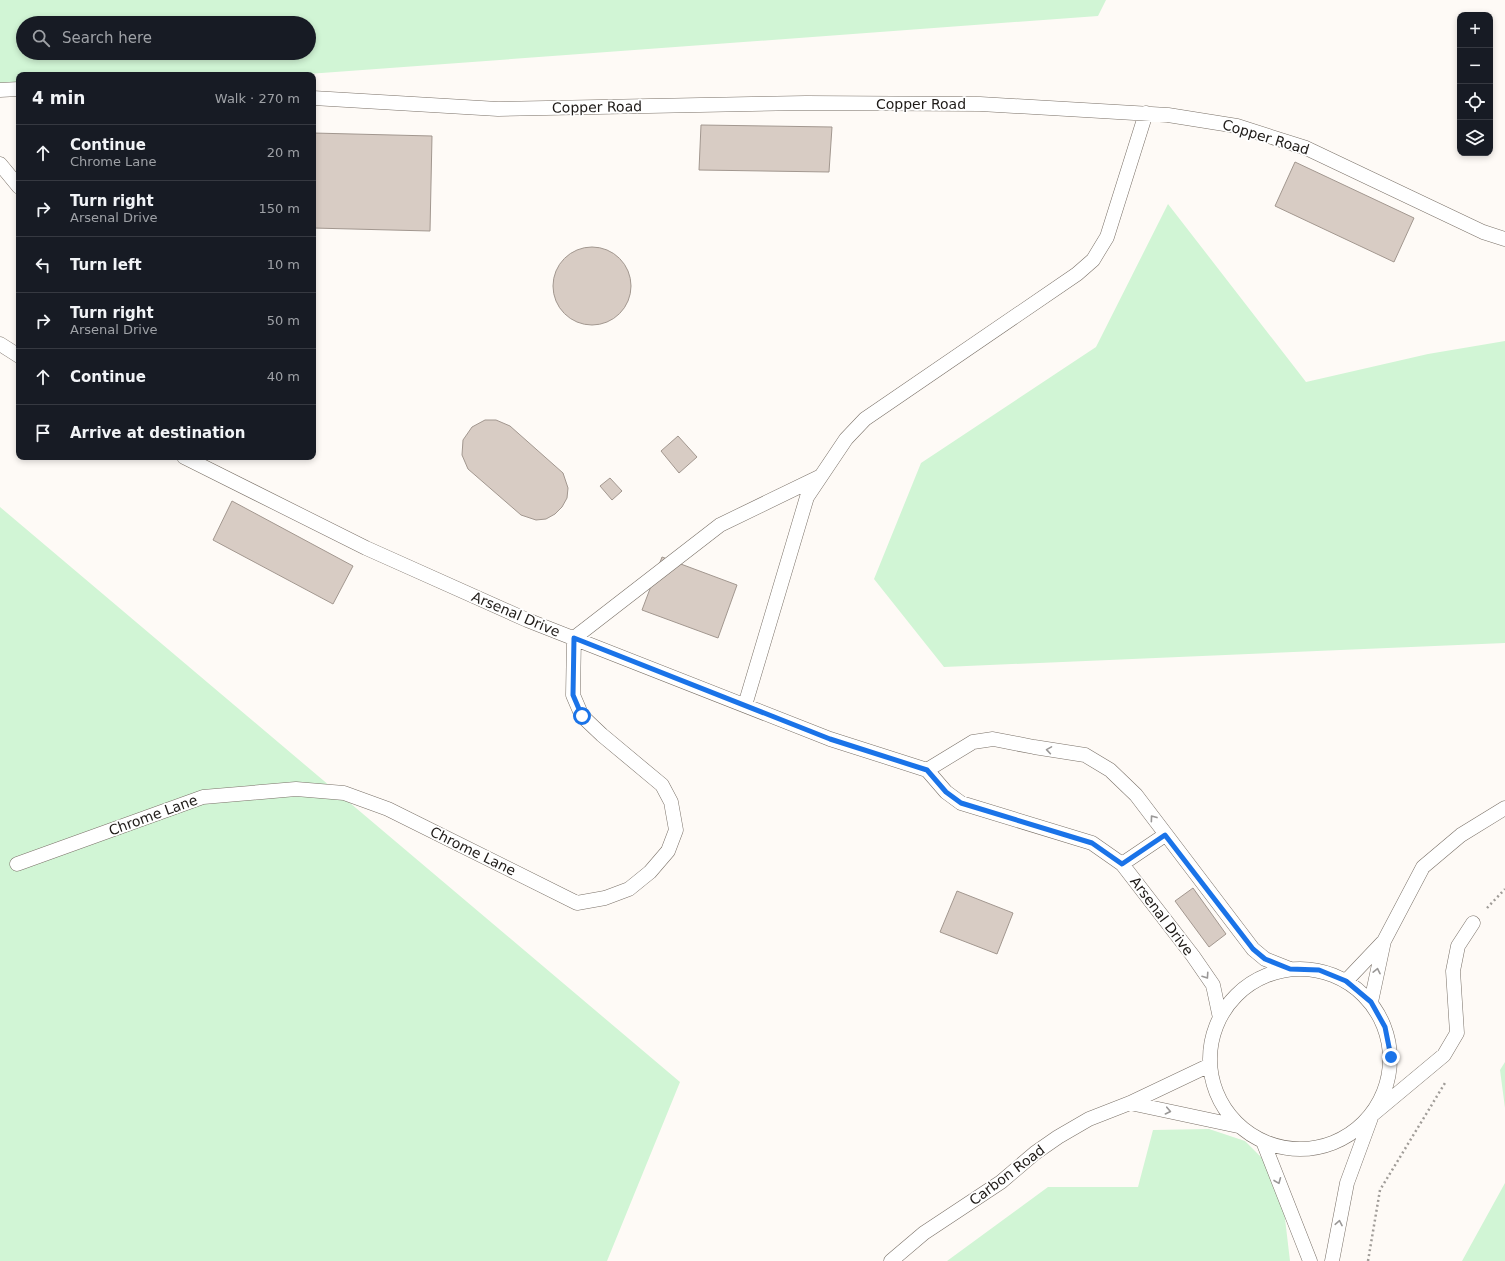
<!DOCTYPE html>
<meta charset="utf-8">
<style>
body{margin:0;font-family:"DejaVu Sans",sans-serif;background:#242831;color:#f1f3f6}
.controls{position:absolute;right:12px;top:12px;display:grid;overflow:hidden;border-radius:8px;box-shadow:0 2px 6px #0003}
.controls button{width:36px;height:36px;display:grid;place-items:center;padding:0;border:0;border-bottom:1px solid #363941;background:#171b24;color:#f1f3f6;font:20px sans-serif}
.stop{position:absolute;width:12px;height:12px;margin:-9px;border:3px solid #1a73e8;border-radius:50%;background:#fff}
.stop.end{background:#1a73e8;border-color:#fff;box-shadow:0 1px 4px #0008}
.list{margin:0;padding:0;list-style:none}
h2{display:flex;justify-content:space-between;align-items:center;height:52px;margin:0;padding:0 16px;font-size:17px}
h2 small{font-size:13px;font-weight:400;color:#9ea1a6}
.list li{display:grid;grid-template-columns:26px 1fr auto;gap:12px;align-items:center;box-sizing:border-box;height:56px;padding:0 16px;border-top:1px solid #363941}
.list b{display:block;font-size:15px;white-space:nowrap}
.list p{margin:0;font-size:13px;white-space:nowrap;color:#9ea1a6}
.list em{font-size:13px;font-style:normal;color:#9ea1a6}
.icon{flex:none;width:22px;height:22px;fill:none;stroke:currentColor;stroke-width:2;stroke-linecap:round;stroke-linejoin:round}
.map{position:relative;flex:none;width:1505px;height:1261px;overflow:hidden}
.search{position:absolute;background:#171b24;box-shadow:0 2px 6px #0003;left:16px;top:16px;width:300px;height:44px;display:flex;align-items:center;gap:10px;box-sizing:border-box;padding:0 14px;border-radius:22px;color:#9ea1a6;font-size:15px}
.panel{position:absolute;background:#171b24;box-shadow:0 2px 6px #0003;left:16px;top:72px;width:300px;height:388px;border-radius:8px}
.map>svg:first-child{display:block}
.green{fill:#d1f5d5;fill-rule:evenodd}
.building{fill:#d8ccc4;stroke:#a2978f}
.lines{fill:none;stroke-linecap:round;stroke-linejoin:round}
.lane-casing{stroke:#7a7168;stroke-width:15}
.path{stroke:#a09c98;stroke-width:2.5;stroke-dasharray:2 3;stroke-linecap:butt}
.lane{stroke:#fff;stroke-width:14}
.oneway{stroke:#9a9897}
.route{stroke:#1a73e8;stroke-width:5}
.labels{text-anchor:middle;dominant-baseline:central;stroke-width:3.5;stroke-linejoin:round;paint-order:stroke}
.street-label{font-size:14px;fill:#1e1a17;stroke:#fff}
</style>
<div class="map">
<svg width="1505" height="1261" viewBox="0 0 1505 1261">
<rect width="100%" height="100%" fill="#fefaf6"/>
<path class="green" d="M0,0h1106l-8,16 -804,59h-275v20l-19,2zM23,23h286v30h-286z
M1168,204l138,178 122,-28 77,-13v302l-561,24 -70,-88 47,-116 175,-116z
M0,507l680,575 -73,179h-607z
M1505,1062v46l-5,-38z
M1209,1129l36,12 35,35 10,85h-343l101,-74h90l15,-57z
M1505,1183v78h-43z"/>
<path class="building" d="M701,125l131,2 -3,45 -130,-2z
M313,133l119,3 -2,95 -117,-3z
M1295,162l119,56 -20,44 -119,-56z
M553 286a39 39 0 1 1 78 0a39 39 0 1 1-78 0Z
M485,420h11l14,6 53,47 5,15 -1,10 -5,9 -7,7 -9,5 -10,1 -15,-5 -53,-46 -6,-14 1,-15 9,-13z
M678,436l19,21 -18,16 -18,-22z
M610,478l12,13 -10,9 -12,-14z
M232,501l121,65 -20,38 -120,-64z
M662,557l75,28 -19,53 -76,-28z
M1193,888l33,46 -17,13 -34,-46z
M957,891l56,22 -16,41 -57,-22z"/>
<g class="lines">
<defs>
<path id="lane" d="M0,90l19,-1
M313,98l185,11 308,-6 174,1 188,11 69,11 69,22 177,84 22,7
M0,164l19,23
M0,344l19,12
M184,457l182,91 161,72 303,119 97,31 46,-28 20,-3 41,8 51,8 25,15 26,25 117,154 12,10 25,10
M745,705l62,-208 39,-58 19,-20 212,-145 16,-14 14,-23 39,-124
M927,770l19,22 15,11 131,40 30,21 71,92 20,29 7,33
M17,864l186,-67 93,-8 48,4 44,16 189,94 28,-5 24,-9 21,-17 18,-21 8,-21 -5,-28 -9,-17 -60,-50 -20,-19 -9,-21 1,-57 146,-113 99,-48
M1122,864l43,-29
M1210 1059a90 90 0 1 1 180 0a90 90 0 1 1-180 0Z
M1346,981l38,-40
M1371,1002l13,-61 39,-74 38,-32 44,-27
M1130,1103l108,23
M1264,1144l46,117
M891,1261l33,-28 77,-51 34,-29 23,-16 31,-18 41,-16 80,-38
M1332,1261l15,-78 25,-68 72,-60 13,-22 -4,-62 5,-25 15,-23"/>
</defs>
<use href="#lane" class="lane-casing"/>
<path class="path" d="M1487,908l18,-19
M1368,1261l12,-71 65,-107"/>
<use href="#lane" class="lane"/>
</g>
<defs><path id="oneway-chevron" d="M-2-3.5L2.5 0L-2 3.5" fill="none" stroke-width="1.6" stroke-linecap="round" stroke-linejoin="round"/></defs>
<g class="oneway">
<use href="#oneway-chevron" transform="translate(1049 750) rotate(-171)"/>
<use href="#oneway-chevron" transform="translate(1153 818) rotate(-126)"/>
<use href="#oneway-chevron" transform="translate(1377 971) rotate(-78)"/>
<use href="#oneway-chevron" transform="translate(1206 976) rotate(56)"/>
<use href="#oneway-chevron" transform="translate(1168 1111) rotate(12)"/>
<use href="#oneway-chevron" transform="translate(1278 1181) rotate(68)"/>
<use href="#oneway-chevron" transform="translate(1339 1223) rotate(-79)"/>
</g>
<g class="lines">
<path class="route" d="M582,716l-9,-21 1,-57 256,101 97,31 19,22 15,11 131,40 30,21 43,-29 88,114 12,10 25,10 29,1 27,11 25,21 14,25 6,30"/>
</g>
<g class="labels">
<g class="street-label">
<text x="921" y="104">Copper Road</text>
<text transform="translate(597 107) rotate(-1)">Copper Road</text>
<text transform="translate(1266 137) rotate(17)">Copper Road</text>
<text transform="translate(516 614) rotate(23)">Arsenal Drive</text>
<text transform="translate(153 815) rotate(-20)">Chrome Lane</text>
<text transform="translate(473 851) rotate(26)">Chrome Lane</text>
<text transform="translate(1162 916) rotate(53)">Arsenal Drive</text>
<text transform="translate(1007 1175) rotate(-37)">Carbon Road</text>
</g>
</g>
</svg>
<div class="controls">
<button>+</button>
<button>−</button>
<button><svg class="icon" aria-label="locate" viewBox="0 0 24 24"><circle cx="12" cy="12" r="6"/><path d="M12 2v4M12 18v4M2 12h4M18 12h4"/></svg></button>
<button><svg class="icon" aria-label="layers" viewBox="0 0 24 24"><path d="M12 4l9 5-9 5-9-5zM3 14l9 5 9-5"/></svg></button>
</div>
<div class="stop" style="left:582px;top:716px"></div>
<div class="stop end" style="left:1391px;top:1057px"></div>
<div class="search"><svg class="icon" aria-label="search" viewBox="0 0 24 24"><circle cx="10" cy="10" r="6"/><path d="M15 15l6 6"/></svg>Search here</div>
<section class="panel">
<h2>4 min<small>Walk · 270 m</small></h2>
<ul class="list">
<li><svg class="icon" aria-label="ahead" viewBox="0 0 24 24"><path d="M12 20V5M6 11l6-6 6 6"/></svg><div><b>Continue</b><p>Chrome Lane</p></div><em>20 m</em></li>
<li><svg class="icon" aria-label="right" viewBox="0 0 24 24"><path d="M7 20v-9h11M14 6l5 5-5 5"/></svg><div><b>Turn right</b><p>Arsenal Drive</p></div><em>150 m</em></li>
<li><svg class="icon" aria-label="left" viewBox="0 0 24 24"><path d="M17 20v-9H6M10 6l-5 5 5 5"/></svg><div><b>Turn left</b></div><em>10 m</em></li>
<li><svg class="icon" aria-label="right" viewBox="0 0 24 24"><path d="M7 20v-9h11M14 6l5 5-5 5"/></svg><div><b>Turn right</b><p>Arsenal Drive</p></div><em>50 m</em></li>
<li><svg class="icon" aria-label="ahead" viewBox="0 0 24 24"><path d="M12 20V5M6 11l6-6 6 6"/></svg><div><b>Continue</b></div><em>40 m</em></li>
<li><svg class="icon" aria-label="arrive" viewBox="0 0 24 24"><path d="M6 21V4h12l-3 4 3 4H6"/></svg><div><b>Arrive at destination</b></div></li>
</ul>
</section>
</div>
